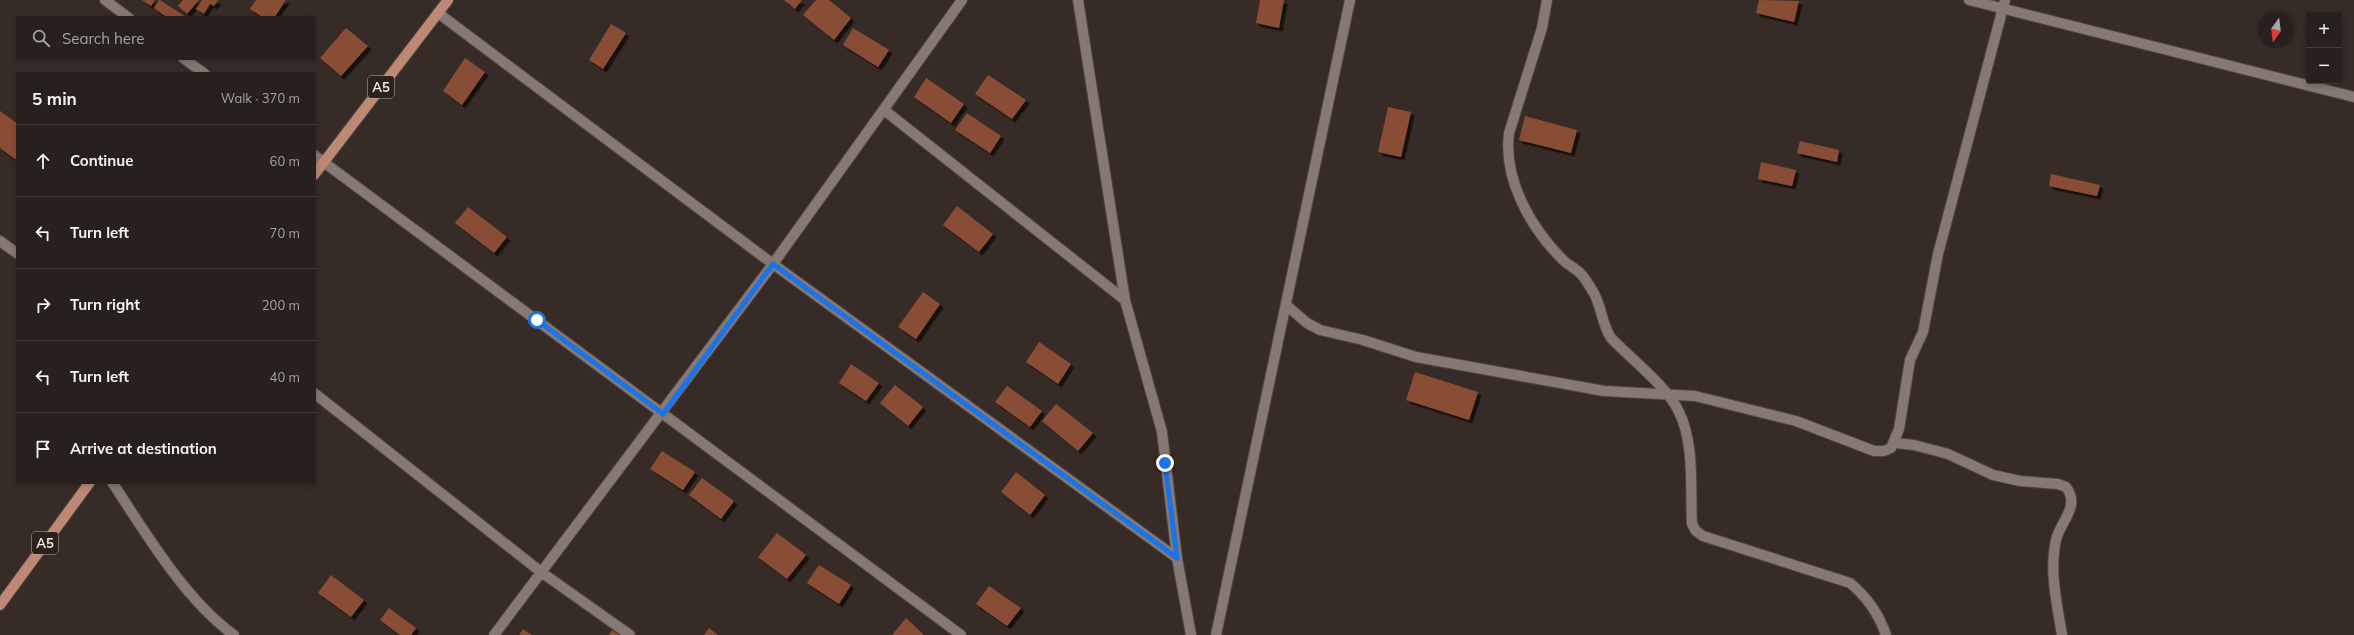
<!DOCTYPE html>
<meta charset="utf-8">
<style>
body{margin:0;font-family:Mulish,sans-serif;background:#342d29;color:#f1f3f6}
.controls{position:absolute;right:12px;top:12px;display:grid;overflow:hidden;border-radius:4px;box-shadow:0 2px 6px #0003}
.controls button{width:36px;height:36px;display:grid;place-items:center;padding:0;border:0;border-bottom:1px solid #443e3b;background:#28201c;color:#f1f3f6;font:20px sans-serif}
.compass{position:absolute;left:2258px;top:12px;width:36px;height:36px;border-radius:50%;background:#28201c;box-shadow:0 2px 6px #0003;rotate:194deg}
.stop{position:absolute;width:12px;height:12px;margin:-9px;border:3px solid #1a73e8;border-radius:50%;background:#fff}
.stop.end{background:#1a73e8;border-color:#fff;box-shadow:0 1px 4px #0008}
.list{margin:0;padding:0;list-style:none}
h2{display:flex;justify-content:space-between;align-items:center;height:52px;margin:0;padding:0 16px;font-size:17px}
h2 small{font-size:13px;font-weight:400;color:#a5a3a3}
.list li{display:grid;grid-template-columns:26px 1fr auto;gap:12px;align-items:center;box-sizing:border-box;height:72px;padding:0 16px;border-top:1px solid #443e3b}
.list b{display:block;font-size:15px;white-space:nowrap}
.list em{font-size:13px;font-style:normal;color:#a5a3a3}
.icon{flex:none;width:22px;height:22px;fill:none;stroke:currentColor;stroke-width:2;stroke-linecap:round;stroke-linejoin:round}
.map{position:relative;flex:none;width:2354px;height:635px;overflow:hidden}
.search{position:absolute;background:#28201c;box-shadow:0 2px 6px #0003;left:16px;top:16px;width:300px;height:44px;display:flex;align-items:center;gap:10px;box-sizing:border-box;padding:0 14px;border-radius:4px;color:#a5a3a3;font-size:15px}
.panel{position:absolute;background:#28201c;box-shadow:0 2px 6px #0003;left:16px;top:72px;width:300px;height:412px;border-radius:4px}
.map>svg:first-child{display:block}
.building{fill:#894e36;filter:url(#shadow)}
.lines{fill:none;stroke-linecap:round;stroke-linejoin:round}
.street-casing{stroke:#4f4642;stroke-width:12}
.secondary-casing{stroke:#4f4642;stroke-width:12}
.primary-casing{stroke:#4f4642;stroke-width:12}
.street{stroke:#867873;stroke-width:10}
.secondary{stroke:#867873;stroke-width:10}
.primary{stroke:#bd8974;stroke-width:10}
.route{stroke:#1a73e8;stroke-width:5}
.labels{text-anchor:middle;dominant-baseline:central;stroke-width:3;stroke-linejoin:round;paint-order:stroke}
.shield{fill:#2c211d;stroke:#b3aba8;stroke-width:1}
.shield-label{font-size:13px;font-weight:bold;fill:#ede6e3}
</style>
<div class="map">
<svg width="2354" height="635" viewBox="0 0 2354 635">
<defs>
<filter id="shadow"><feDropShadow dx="3.5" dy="3.5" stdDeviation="0" flood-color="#0009"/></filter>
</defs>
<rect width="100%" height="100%" fill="#362b26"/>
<path class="building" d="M142,0h13l-4,6z
M159,0h1l26,17 -18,1 -14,-10z
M183,0h16l-12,14 -9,-8z
M202,0h16l-4,6 -4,-2 -6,10 -8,-5z
M256,0h30l-12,18h-10l-14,-9z
M784,0h18l-7,9z
M816,0h13l22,18 -17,22 -31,-25z
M1260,0h24l-5,28 -23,-5z
M1759,0l40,1 -5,21 -38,-9z
M611,24l15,9 -23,36 -14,-9z
M346,28l22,18 -27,30 -21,-18z
M853,28l36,22 -11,17 -35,-22z
M465,58l20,14 -23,33 -19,-14z
M988,75l38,25 -14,19 -37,-25z
M926,78l38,26 -13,19 -37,-26z
M1388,107l23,5 -10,45 -23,-5z
M0,111l18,13v37l-18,-13z
M967,113l34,23 -11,17 -35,-23z
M1525,116l52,14 -6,23 -52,-13z
M1800,141l39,9 -2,12 -40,-9z
M1761,162l35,8 -4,16 -34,-7z
M2051,174l49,11 -3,11 -48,-10z
M957,206l36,28 -14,18 -36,-27z
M468,207l39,30 -13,16 -39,-30z
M923,292l17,12 -24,35 -18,-12z
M1039,342l32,22 -13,20 -32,-22z
M851,364l28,19 -13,18 -27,-18z
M1415,372l63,20 -9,28 -63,-20z
M895,385l28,22 -15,19 -28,-23z
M1007,386l35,25 -12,16 -35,-25z
M1056,404l37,29 -15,18 -36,-30z
M662,451l33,21 -12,18 -33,-21z
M1016,472l29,23 -15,20 -29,-23z
M702,478l32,23 -13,18 -32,-24z
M777,533l29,22 -19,24 -29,-22z
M819,565l32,20 -12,19 -32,-21z
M331,575l33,25 -13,17 -33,-24z
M989,586l32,22 -14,18 -31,-22z
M389,608l27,20 -5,7h-11l-20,-15z
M906,618l18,17h-32z
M709,628l9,7h-14z
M523,629l9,6h-13z
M612,630l7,5h-10z"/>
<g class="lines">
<defs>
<path id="street" d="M105,0l24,18
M1078,0l47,300 37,132 15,126 14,77
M1547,0l-5,28 -33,105c-6,47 22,95 54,127 5,5 12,8 17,13 5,5 9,12 12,17 10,15 9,33 19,48 20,21 57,49 68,74 16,33 11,76 13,112l4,7 7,5 147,47c17,14 29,31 36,52
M438,13l335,251 404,294
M183,58l22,16
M884,110l241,190
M314,155l647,480
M0,241l18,13
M1286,305l21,18 13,7 43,10 53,17 188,34 91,5 101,25 78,30h10l7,-3 8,-19 11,-69 13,-28 15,-78 67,-254
M314,393l227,179 89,63
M1895,443l19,2 34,9 45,21 27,6 38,3 8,3c15,19 -6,35 -10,53 -7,31 1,64 6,95
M112,482c33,50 73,118 122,153
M494,635l279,-371 189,-264
M1216,635l134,-635"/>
<path id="secondary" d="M1969,0l385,97"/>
<path id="primary" d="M314,175l134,-175
M0,605l90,-123"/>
</defs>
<use href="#street" class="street-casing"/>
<use href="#secondary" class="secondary-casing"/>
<use href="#primary" class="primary-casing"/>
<use href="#street" class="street"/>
<use href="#secondary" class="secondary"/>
<use href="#primary" class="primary"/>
</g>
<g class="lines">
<path class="route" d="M537,320l126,94 110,-150 404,294 -12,-95"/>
</g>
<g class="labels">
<g class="shield">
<rect x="368" y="76" width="26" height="22" rx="3"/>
<rect x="32" y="532" width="26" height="22" rx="3"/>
</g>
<g class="shield-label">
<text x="381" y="87">A5</text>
<text x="45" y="543">A5</text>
</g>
</g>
</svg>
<div class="controls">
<button>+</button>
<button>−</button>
</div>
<svg class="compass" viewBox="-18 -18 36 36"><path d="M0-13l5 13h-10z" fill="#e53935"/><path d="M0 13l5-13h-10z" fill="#a5a3a3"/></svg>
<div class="stop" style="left:537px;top:320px"></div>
<div class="stop end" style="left:1165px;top:463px"></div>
<div class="search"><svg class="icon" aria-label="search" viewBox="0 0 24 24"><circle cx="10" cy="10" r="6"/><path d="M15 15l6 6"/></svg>Search here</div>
<section class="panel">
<h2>5 min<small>Walk · 370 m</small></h2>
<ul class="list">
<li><svg class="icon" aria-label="ahead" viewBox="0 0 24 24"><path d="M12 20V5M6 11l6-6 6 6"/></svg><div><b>Continue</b></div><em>60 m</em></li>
<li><svg class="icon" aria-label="left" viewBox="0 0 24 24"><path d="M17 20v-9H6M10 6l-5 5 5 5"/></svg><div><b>Turn left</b></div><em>70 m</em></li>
<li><svg class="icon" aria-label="right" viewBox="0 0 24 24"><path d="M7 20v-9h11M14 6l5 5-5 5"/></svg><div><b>Turn right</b></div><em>200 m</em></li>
<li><svg class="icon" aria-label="left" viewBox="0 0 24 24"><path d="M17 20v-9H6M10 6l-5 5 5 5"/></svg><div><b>Turn left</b></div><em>40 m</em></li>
<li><svg class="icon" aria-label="arrive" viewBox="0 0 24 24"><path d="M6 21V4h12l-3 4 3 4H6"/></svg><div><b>Arrive at destination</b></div></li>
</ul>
</section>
</div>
